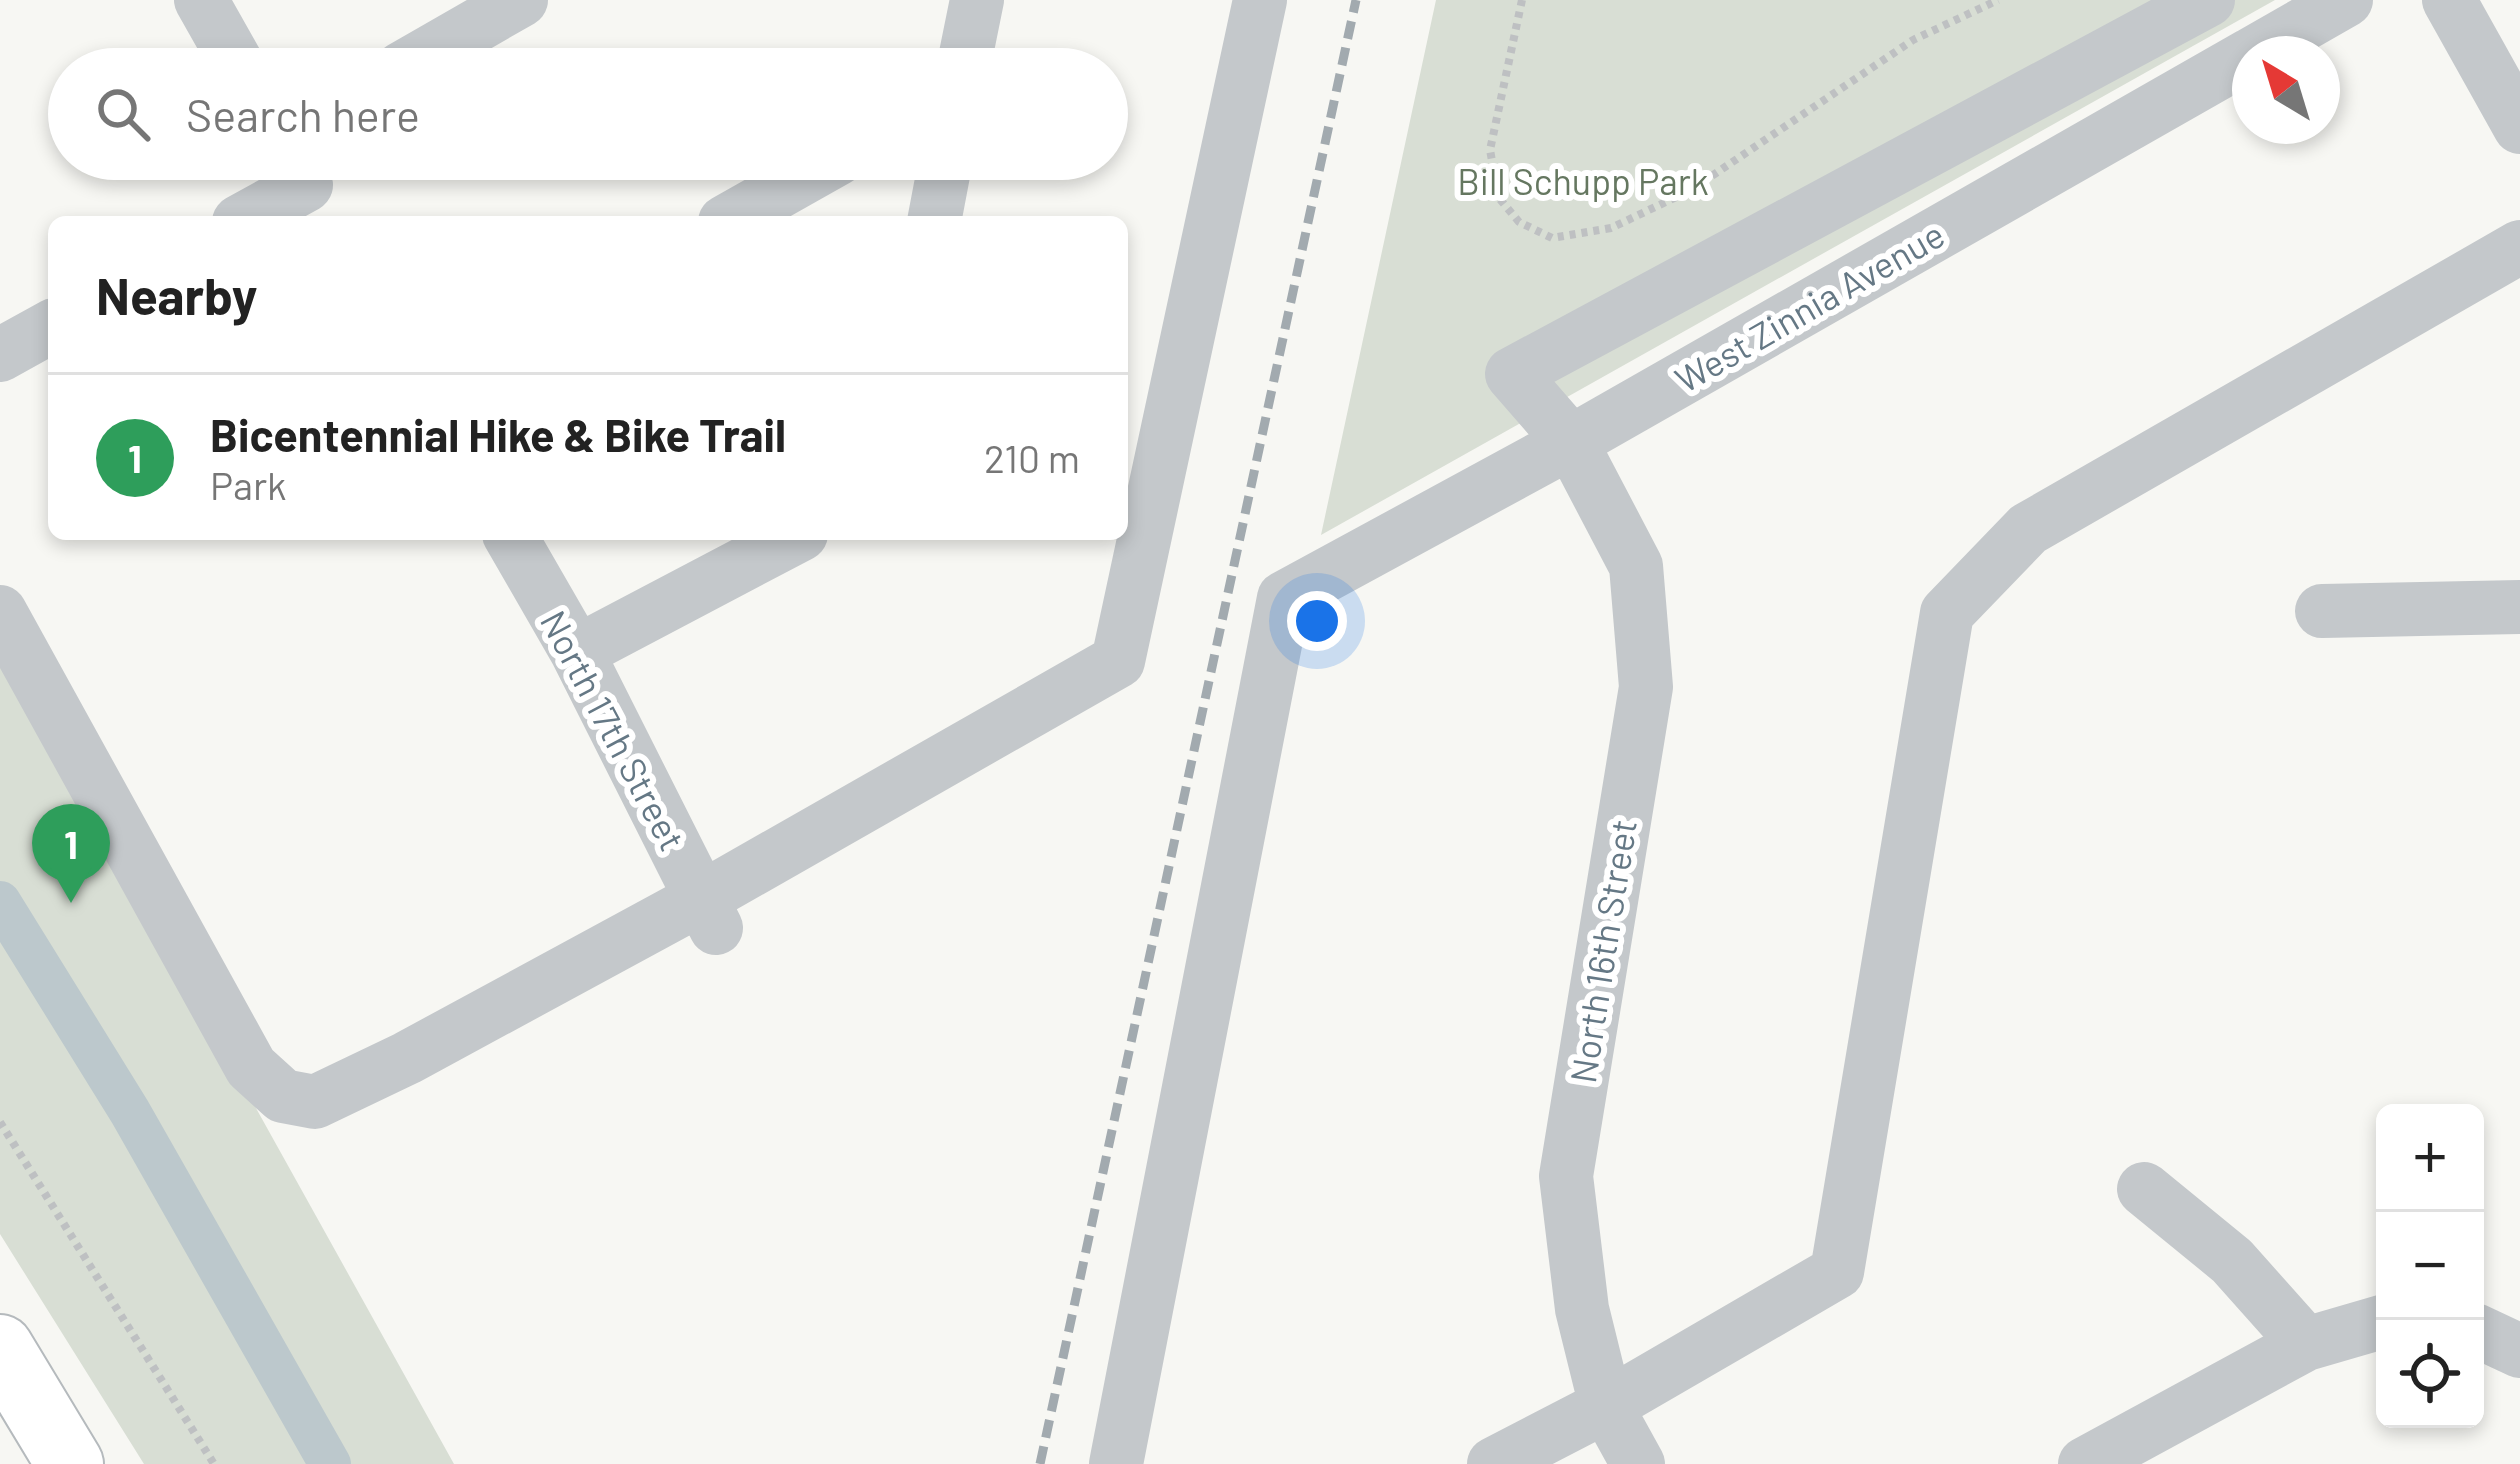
<!DOCTYPE html>
<meta charset="utf-8">
<style>
body{margin:0;font-family:Barlow,sans-serif;background:#f6f6f6;color:#222}
.controls{position:absolute;right:36px;bottom:36px;display:grid;overflow:hidden;border-radius:18px;box-shadow:0 6px 18px #0003}
.controls button{width:108px;height:108px;display:grid;place-items:center;padding:0;border:0;border-bottom:3px solid #e0e0e0;background:#fff;color:#222;font:60px sans-serif}
.compass{position:absolute;left:2232px;top:36px;width:108px;height:108px;border-radius:50%;background:#fff;box-shadow:0 6px 18px #0003;rotate:322deg}
.you{position:absolute;left:1317px;top:621px;width:42px;height:42px;margin:-30px;border:9px solid #fff;border-radius:50%;background:#1a73e8;box-shadow:0 0 0 18px #1a73e833}
.badge{display:grid;place-items:center;width:78px;height:78px;border-radius:50%;background:#2563eb;color:#fff;font-size:39px;font-weight:700}
.pin{position:absolute;translate:-50% -99px;filter:drop-shadow(0 3px 6px #0008)}
.pin::after{content:'';position:absolute;top:63px;width:42px;height:36px;background:inherit;clip-path:polygon(0 0,100% 0,50% 100%)}
.list{margin:0;padding:0;list-style:none}
h2{display:flex;justify-content:space-between;align-items:center;height:156px;margin:0;padding:0 48px;font-size:51px}
h2 small{font-size:39px;font-weight:400;color:#767676}
.list li{display:grid;grid-template-columns:78px 1fr auto;gap:36px;align-items:center;box-sizing:border-box;height:168px;padding:0 48px;border-top:3px solid #e0e0e0}
.list b{display:block;font-size:45px;white-space:nowrap}
.list p{margin:0;font-size:39px;white-space:nowrap;color:#767676}
.list em{font-size:39px;font-style:normal;color:#767676}
.icon{flex:none;width:66px;height:66px;fill:none;stroke:currentColor;stroke-width:2;stroke-linecap:round;stroke-linejoin:round}
.map{position:relative;flex:none;width:2520px;height:1464px;overflow:hidden}
.search{position:absolute;background:#fff;box-shadow:0 6px 18px #0003;left:48px;top:48px;width:1080px;height:132px;display:flex;align-items:center;gap:30px;box-sizing:border-box;padding:0 42px;border-radius:66px;color:#767676;font-size:45px}
.panel{position:absolute;background:#fff;box-shadow:0 6px 18px #0003;left:48px;top:216px;width:1080px;height:324px;border-radius:18px}
.map>svg:first-child{display:block}
.green{fill:#d8ded4}
.lines{fill:none;stroke-linecap:round;stroke-linejoin:round}
.canal{stroke:#bcc8cc;stroke-width:42}
.major-casing{stroke:#b5babd;stroke-width:70}
.path{stroke:#bec0c2;stroke-width:8;stroke-dasharray:6 6;stroke-linecap:butt}
.minor{stroke:#c4c8cb;stroke-width:54}
.major{stroke:#fff;stroke-width:66}
.rail{stroke:#a2aaaf;stroke-width:9;stroke-dasharray:18 9;stroke-linecap:butt}
.labels{text-anchor:middle;dominant-baseline:central;stroke-width:12;stroke-linejoin:round;paint-order:stroke}
.park-label{font-size:36px;fill:#657760;stroke:#fff}
.street-label{font-size:36px;fill:#657885;stroke:#fff}
</style>
<div class="map">
<svg width="2520" height="1464" viewBox="0 0 2520 1464">
<rect width="100%" height="100%" fill="#f7f7f3"/>
<path class="green" d="M1436,0h839l-954,535z
M0,648l454,816h-310l-144,-230z"/>
<g class="lines">
<path class="canal" d="M0,902l130,210 200,352"/>
<defs>
<path id="major" d="M0,1348l70,116"/>
</defs>
<use href="#major" class="major-casing"/>
<path class="path" d="M1522,0l-32,150 9,48 20,24 33,16 59,-10 80,-38 222,-150 85,-40
M0,1122l214,342"/>
<path class="minor" d="M201,0l39,69
M2449,0l71,127
M2252,54l94,-54
M401,69l120,-69
M963,69l14,-69
M239,222l67,-37
M725,222l112,-63
M934,222l12,-63
M0,355l54,-30
M509,534l68,118 139,276
M2322,611l198,-4
M0,612l251,455 32,29 32,6 92,-44 295,-160 416,-237 142,-661
M577,652l224,-118
M2144,1189l88,72 74,83 79,-23
M2475,1330l45,21
M1116,1464l168,-866 287,-156 679,-387
M1494,1464l112,-58 231,-134 110,-659 81,-84 492,-282
M1638,1464l-32,-58 -24,-97 -16,-133 80,-489 -10,-121 -65,-124 -59,-68 696,-374
M2085,1464l221,-120"/>
<use href="#major" class="major"/>
<path class="rail" d="M1040,1464l316,-1464"/>
</g>
<g class="labels">
<g class="park-label">
<text x="1583" y="180">Bill Schupp Park</text>
</g>
<g class="street-label">
<text transform="translate(1809 306) rotate(-30)">West Zinnia Avenue</text>
<text transform="translate(614 730) rotate(62)">North 17th Street</text>
<text transform="translate(1602 951) rotate(-81)">North 16th Street</text>
</g>
</g>
</svg>
<div class="controls">
<button>+</button>
<button>−</button>
<button><svg class="icon" aria-label="locate" viewBox="0 0 24 24"><circle cx="12" cy="12" r="6"/><path d="M12 2v4M12 18v4M2 12h4M18 12h4"/></svg></button>
</div>
<svg class="compass" viewBox="-18 -18 36 36"><path d="M0-13l5 13h-10z" fill="#e53935"/><path d="M0 13l5-13h-10z" fill="#767676"/></svg>
<div class="you"></div>
<div class="pin badge" style="left:71px;top:903px;background:#2e9e5b">1</div>
<div class="search"><svg class="icon" aria-label="search" viewBox="0 0 24 24"><circle cx="10" cy="10" r="6"/><path d="M15 15l6 6"/></svg>Search here</div>
<section class="panel">
<h2>Nearby<small></small></h2>
<ul class="list">
<li><span class="badge" style="background:#2e9e5b">1</span><div><b>Bicentennial Hike &amp; Bike Trail</b><p>Park</p></div><em>210 m</em></li>
</ul>
</section>
</div>
